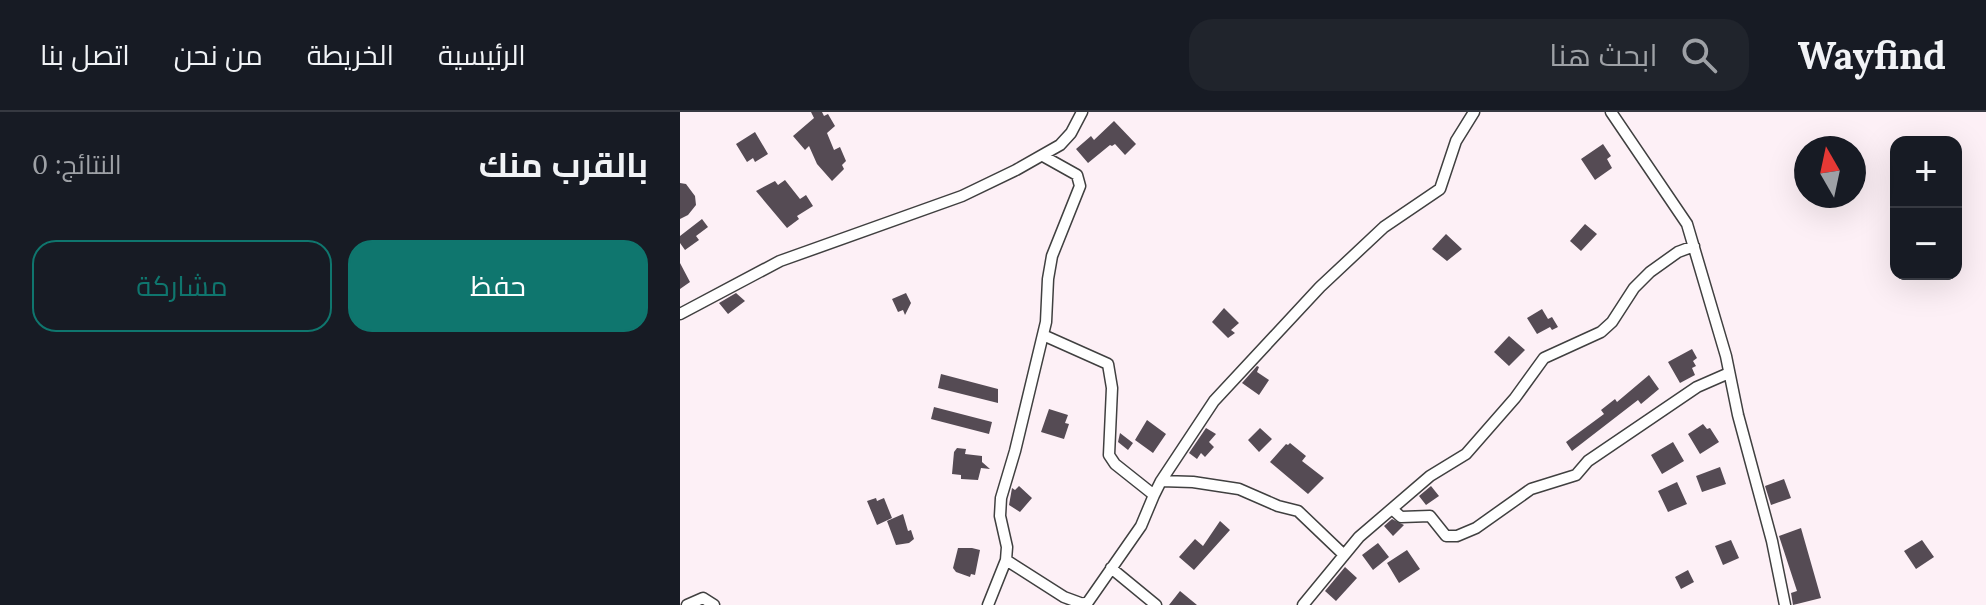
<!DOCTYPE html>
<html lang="ar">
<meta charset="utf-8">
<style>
body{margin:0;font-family:Lora,Cairo,serif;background:#20242c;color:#f1f3f6;direction:rtl}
.controls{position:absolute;right:24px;top:24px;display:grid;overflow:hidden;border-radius:16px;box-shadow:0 8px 32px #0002}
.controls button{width:72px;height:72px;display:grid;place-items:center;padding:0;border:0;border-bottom:2px solid #363941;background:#171b24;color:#f1f3f6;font:40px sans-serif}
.compass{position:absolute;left:1114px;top:24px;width:72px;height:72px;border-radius:50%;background:#171b24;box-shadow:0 8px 32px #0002;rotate:351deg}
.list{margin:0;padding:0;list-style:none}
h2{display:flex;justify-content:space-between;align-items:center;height:104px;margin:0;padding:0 32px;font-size:34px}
h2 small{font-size:26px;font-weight:400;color:#9ea1a6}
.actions{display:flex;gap:16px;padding:24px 32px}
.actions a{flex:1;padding:18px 0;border:2px solid #0f766e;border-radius:24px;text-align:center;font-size:28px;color:#0f766e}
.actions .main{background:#0f766e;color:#fff}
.icon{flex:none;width:44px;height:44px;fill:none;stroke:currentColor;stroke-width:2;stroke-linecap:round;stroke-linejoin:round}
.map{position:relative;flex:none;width:1306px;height:493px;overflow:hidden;direction:ltr}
header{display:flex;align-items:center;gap:48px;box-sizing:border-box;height:112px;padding:0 40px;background:#171b24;border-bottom:2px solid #363941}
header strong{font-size:38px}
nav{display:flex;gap:44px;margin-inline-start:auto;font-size:28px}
.search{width:560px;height:72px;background:#20242c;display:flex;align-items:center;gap:20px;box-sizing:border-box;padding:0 28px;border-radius:24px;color:#9ea1a6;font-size:30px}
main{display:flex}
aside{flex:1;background:#171b24}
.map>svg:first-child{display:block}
.building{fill:#554b54}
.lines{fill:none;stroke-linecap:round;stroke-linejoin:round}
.minor-casing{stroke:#404040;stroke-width:13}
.minor{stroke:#fff;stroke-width:10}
</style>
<header>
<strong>Wayfind</strong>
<div class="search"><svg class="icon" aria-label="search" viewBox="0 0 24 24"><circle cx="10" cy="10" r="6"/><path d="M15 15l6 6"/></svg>ابحث هنا</div>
<nav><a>الرئيسية</a><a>الخريطة</a><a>من نحن</a><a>اتصل بنا</a></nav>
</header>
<main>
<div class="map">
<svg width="1306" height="493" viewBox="0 0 1306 493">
<rect width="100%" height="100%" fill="#fdf0f6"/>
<path class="building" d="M131,0h11l2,4 4,-2 7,12 -8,7 7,17 6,-3 6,14 -4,4 2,4 -12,12 -15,-17 -8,-18 -4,4 -12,-14 21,-18z
M434,9l22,23 -11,11 -10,-11 -3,2 -2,-1 -22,18 -12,-14 15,-13 3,4z
M75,20l13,22 -13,8 -2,-4 -6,4 -11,-18z
M923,32l8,12 -4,3 5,9 -17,12 -14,-21z
M105,68l15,19 6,-4 7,11 -16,10 2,3 -12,9 -31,-37 19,-10 3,4z
M0,71l6,1 9,12 1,9 -8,10 -8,4z
M22,107l6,8 -12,9 3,4 -14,10 -5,-7v-7z
M905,112l12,10 -16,17 -11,-10z
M766,122l16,15 -15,12 -15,-12z
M0,151l10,19 -10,7z
M56,181l9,8 -17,13 -9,-11z
M226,181l5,10 -6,12 -2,-5 -5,2 -6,-13z
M544,196l15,15 -8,7 4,3 -7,5 -16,-16z
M862,197l6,10 4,-2 6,10 -6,3 -2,-3 -13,7 -10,-16z
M829,224l16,14 -16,16 -15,-14z
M1012,237l5,9 -4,3 3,5 -4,2 3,7 -15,8 -12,-21z
M577,254l2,1 -2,5 12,8 -10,15 -17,-12z
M261,262l57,15v14l-60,-15z
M969,263l10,14 -18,15 -3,-4 -66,51 -6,-9 38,-28 -3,-4 14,-11 2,3z
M254,295l58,15 -3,12 -58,-15z
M369,297l19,6 -3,8 4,1 -5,15 -23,-7z
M467,308l19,14 -13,19 -18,-13z
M1023,312l4,5 3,-1 9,14 -19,12 -12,-20z
M526,316l10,6 -7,8 5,5 -9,10 -4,-4 -4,6 -8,-6z
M580,316l12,11 -13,13 -11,-12z
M440,321l13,10 -5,7 -10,-8z
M993,330l11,19 -22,13 -11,-19z
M610,331l16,13 -4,5 22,17 -16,16 -38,-32 16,-18 2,1z
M277,336l9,1 -1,5 17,2v6l8,7 -9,-1 -3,12 -17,-1v-4l-9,-1 2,-22z
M1040,355l6,17 -24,8 -6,-16z
M1104,367l7,19 -20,7 -6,-19z
M997,370l10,22 -19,8 -10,-21z
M339,374l13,12 -12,14 -11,-7 3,-17 3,2z
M751,374l8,10 -13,9 -7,-9z
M196,386l1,3 7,-3 8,20 -15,7 -10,-24z
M223,402l5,17 3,-1 3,9 -5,4 -13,2 -9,-24z
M712,407l12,6 -11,11 -9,-10z
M540,409l10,9 -36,40 -15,-13 16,-18 8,7z
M1121,416l20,70 -28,7 -2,-12 6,-2 -18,-55z
M1051,428l8,18 -16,7 -8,-19z
M1242,428l12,17 -18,12 -12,-18z
M698,431l11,14 -16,13 -11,-15z
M278,436h14l8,2 -5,25 -4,-1 -1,3 -14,-5 -3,-4z
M727,438l13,19 -21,14 -12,-20z
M665,455l12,11 -21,23 -11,-10z
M1008,458l6,12 -13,7 -6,-12z
M500,479l17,14h-28z"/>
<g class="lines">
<defs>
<path id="minor" d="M931,0l76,112 39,132 12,59 34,126 13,64
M0,202l100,-53 182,-65 54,-26 44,-25 11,-12 11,-21
M363,223l65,29 4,24 -3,67 6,9 39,31 7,-14 53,-80 106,-114 64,-60 56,-38 16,-48 18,-29
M481,369l32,1 46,7 39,17 20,5 45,43
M712,397l9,8 29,-1 16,20h11l19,-8 55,-39 45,-14 12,-14 109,-74 32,-14
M326,448l58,37 19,7 5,-2 53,-76 13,-31
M431,456l45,37
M7,493l16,-7 11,7
M308,493l18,-45 1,-13 -7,-31 1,-18 14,-47 31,-129 2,-43 4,-23 28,-70 -3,-11 -34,-19
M623,493l56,-68 71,-61 36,-22 49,-56 29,-40 57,-26 11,-10 22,-34 16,-16 28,-20 16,-6"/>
</defs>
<use href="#minor" class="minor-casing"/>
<use href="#minor" class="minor"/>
</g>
</svg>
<div class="controls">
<button>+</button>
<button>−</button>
</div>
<svg class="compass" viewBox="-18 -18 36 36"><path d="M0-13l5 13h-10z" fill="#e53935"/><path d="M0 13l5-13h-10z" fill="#9ea1a6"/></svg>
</div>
<aside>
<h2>بالقرب منك<small>النتائج: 0</small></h2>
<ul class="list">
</ul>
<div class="actions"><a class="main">حفظ</a><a>مشاركة</a></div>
</aside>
</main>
